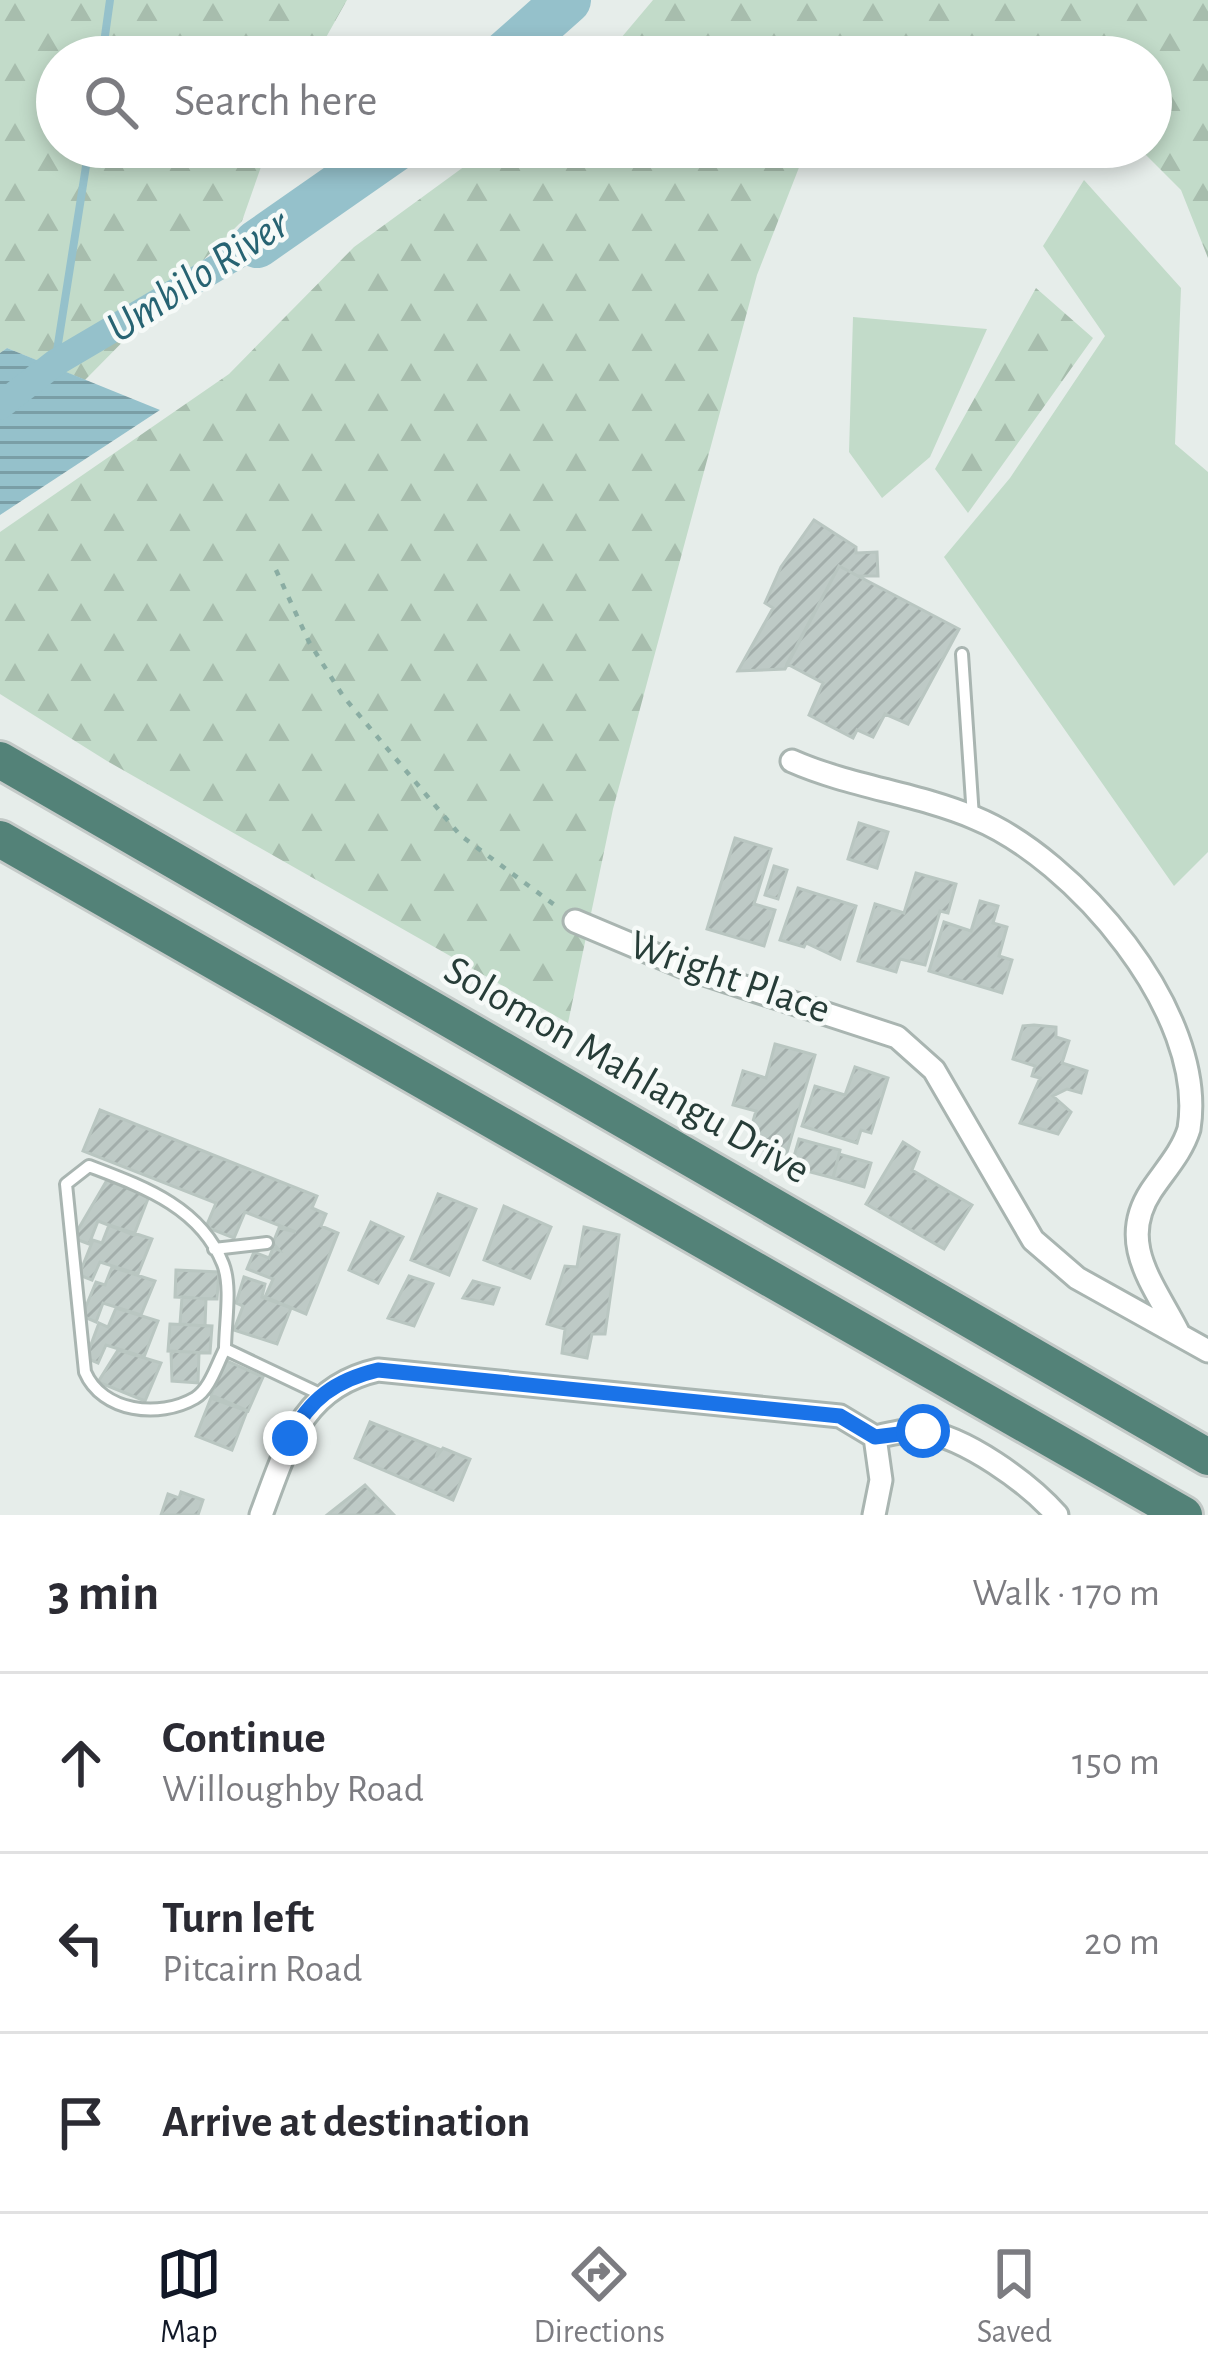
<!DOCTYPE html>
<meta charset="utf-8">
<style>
body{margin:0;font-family:"Alegreya Sans",sans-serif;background:#f7f7f7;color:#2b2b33}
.stop{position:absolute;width:36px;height:36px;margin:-27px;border:9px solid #1a73e8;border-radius:50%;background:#fff}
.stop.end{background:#1a73e8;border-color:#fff;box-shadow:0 3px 12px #0008}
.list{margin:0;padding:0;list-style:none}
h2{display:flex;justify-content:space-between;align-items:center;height:156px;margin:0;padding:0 48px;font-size:51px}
h2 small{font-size:39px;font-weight:400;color:#7c7c81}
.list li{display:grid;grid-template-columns:78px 1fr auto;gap:36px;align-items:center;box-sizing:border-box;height:180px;padding:0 48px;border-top:3px solid #e1e1e2}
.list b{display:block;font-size:45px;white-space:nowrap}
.list p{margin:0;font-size:39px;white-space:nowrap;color:#7c7c81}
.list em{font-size:39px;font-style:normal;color:#7c7c81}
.icon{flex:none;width:66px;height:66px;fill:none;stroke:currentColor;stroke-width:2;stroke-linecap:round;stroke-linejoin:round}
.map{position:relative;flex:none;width:1208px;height:1515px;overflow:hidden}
.search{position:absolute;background:#fff;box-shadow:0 6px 18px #0003;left:36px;right:36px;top:36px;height:132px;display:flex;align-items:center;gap:30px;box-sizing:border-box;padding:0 42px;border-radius:66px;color:#7c7c81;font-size:45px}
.sheet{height:696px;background:#fff}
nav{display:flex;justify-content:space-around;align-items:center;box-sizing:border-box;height:168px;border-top:3px solid #e1e1e2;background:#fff;font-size:33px;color:#7c7c81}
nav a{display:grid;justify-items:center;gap:6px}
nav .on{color:#111827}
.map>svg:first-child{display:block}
.grass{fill:#c2dbc9}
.forest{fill:url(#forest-firs)}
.water{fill:url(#water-rules)}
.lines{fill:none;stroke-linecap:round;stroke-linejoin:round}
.stream{stroke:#95c1cb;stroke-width:8}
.canal{stroke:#95c1cb;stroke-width:27}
.river{stroke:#95c1cb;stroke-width:48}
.building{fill:url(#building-hatch);stroke:#b9c6c1;stroke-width:3}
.service-casing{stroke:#a9b5b1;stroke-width:16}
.minor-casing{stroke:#a9b5b1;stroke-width:27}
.trunk-casing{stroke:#c3c9c7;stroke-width:42}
.path{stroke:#8aada3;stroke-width:4.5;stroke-dasharray:6 9;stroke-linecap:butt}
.service{stroke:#fff;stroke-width:10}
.minor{stroke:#fff;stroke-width:21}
.trunk{stroke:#538278;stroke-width:36}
.route{stroke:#1a73e8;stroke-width:15}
.labels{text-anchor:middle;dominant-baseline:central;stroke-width:9;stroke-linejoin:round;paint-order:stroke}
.street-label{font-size:42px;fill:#273d38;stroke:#f6faf8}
.water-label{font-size:45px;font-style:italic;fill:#276372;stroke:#f6faf8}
</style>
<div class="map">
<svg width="1208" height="1515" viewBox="0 0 1208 1515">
<defs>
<pattern id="forest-firs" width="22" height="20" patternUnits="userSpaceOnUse" patternTransform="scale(3)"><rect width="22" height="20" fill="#c2dbc9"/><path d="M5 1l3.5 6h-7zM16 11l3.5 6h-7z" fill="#a7bdad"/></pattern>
<pattern id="water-rules" width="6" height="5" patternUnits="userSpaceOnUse" patternTransform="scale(3)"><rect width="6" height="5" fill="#95c1cb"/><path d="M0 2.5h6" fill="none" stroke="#7a9ea6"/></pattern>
<pattern id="building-hatch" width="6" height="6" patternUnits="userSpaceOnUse" patternTransform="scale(3)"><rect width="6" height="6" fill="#becac6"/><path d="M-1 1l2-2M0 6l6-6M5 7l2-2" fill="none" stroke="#a3aeab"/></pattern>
</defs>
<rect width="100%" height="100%" fill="#e6edea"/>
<path class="grass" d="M1084,180l97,108 -6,156 33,28v380l-34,34 -230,-329 66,-79 95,-142 -62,-90z
M853,317l134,12 -57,128 -48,41 -33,-46z"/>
<path class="forest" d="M0,0h347l-32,57h-258v90h211l-26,74 -157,159 -78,-32 -7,5z
M653,0h555v258l-27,-68 -43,-43h13v-90h-143l-88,-12 -24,12h-291z
M491,147h316l-50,128 -144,534 -45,214 -461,-262 -107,-67v-162l229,-158 125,-127z
M1036,288l57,50 -125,175 -33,-44z"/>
<path class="water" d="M7,348l153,62 -160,105v-162z"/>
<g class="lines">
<path class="stream" d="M102,57l8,-57
M55,363l34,-216"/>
<path class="canal" d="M0,406l55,-43 202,-119"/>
<path class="river" d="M503,57l64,-57
M257,244l139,-97"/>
</g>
<path class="building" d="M814,520l42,27v6l21,-1 1,24h-20l-19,-10 -54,103 -47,2 35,-63 -8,-5 16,-36z
M839,566l120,63 -51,95 -23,-10 -12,23 -16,-7 -4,8 -44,-23 14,-32 -36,-19z
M859,823l29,9 -11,36 -29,-9z
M735,838l36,11 -17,55 21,6 -11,36 -57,-17z
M774,866l13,4 -9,29 -13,-4z
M916,873l40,11 -8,29 -8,-2 -15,54 -25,-6 -4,13 -38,-11 17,-57 29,9z
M798,888l58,18 -16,53 -34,-16 -2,4 -24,-7z
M980,901l18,5 -5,17 14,4 -8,29 13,4 -10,33 -73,-22 15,-49 27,9z
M1034,1025l22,2v10l13,4 -7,22 25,8 -6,22 -14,-4 -14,7 18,16 -13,22 -38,-11 20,-45 -8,-2 3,-10 -22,-7 10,-33z
M775,1044l40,11 -29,101 -40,-11 10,-34 -23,-6 10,-34 23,7z
M855,1067l33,11 -17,55 -10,-3 -4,13 -55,-17 13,-40 30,9z
M100,1110l217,86 -5,12 14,6 -5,12 17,7 -32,81 -41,-17 8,-18 -26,-10 7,-17 15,6 4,-10 6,2 -6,-7 6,-15 17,4 -51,-20 -11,26 -28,-11 10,-24 -133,-52z
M799,1139l41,11 -7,28 -42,-11z
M903,1142l16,10 -7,18 60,35 -28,44 -78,-45z
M839,1154l32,9 -7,24 -31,-9z
M107,1180l42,16 -15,39 -36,-14 -9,23 -16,-6z
M438,1194l38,15 -27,66 -38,-15z
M504,1206l47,21 -21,51 -46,-18z
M371,1222l32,15 -25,46 -29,-13z
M109,1225l43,14 -14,35 -38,-12 -8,18 -13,-5 14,-35 9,3z
M584,1227l35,8 -14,99h-13l-5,24 -25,-5 3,-24 -18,-5 18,-58 12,1z
M112,1267l43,14 -14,34 -38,-12 -7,19 -14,-6 14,-34 9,3z
M176,1270l43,2 -2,27 -42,-2z
M409,1276l24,8 -19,42 -26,-8z
M244,1277l21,7 -3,13 29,11 -14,36 -43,-14 9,-24 -7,-3z
M473,1281l26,7 -6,16 -30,-6z
M182,1297l24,2 -1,27 -25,-2z
M116,1308l42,13 -14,36 -38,-12 -8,18 -12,-5 13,-35 9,4z
M170,1324l42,2 -2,27 -42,-2z
M118,1350l43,13 -16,38 -47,-19z
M171,1351l28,2 -1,30 -26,-2z
M225,1360l38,17 -15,34 -37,-16z
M211,1398l36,13 -15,39 -36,-14z
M370,1422l69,27 -3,8 7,-9 27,11 -17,41 -98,-42z
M365,1485l29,30h-67z
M181,1492l22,8 -5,15h-37l7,-21 11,4z"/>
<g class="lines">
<defs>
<path id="service" d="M962,654l11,163
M214,1249l53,-6
M225,1349c-8,15 -15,40 -30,49 -36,21 -93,14 -110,-26l-19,-188 23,-18c52,20 111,40 134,98 9,23 2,60 2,85l97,46"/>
<path id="minor" d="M792,761c59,26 124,32 183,57 98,40 233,194 214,311 -7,23 -24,41 -38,62 -34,52 2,92 27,141
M575,921l114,48 208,68 37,33 99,170 44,38 131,73
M875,1437c15,-3 31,-8 47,-6 43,6 106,51 135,84
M261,1515c25,-66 40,-128 117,-145l462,46 35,21
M874,1515l7,-35 -6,-43"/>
<path id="trunk" d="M0,760l1208,697
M0,839l1184,676"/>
</defs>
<use href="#service" class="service-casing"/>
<use href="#minor" class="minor-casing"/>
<use href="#trunk" class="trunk-casing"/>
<path class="path" d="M276,570l33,72 34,54 117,139 96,71"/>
<use href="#service" class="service"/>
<use href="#minor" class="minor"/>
<use href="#trunk" class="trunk"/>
</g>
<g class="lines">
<path class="route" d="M290,1438c19,-39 46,-58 88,-68l462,46 35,21 48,-6"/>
</g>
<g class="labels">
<g class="street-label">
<text transform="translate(730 977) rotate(19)">Wright Place</text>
<text transform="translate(627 1070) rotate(30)">Solomon Mahlangu Drive</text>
</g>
<g class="water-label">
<text transform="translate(198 276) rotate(-33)">Umbilo River</text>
</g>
</g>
</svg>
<div class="stop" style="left:923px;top:1431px"></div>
<div class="stop end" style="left:290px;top:1438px"></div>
<div class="search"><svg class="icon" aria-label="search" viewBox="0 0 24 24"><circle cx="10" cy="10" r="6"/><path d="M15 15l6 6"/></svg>Search here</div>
</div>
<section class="sheet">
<h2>3 min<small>Walk · 170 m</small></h2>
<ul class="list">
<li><svg class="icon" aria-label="ahead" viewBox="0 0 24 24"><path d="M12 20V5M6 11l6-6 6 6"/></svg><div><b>Continue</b><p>Willoughby Road</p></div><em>150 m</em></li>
<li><svg class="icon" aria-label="left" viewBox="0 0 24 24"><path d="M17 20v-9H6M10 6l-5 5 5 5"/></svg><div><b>Turn left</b><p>Pitcairn Road</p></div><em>20 m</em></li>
<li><svg class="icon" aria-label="arrive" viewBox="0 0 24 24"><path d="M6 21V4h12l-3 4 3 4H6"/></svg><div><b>Arrive at destination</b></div></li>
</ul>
</section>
<nav>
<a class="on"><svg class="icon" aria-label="map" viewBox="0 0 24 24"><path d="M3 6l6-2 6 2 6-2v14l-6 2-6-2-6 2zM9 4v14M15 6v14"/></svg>Map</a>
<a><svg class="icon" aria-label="directions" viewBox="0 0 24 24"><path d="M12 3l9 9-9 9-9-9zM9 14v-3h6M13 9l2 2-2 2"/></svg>Directions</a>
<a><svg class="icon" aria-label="saved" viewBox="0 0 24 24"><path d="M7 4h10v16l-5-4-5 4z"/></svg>Saved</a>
</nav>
